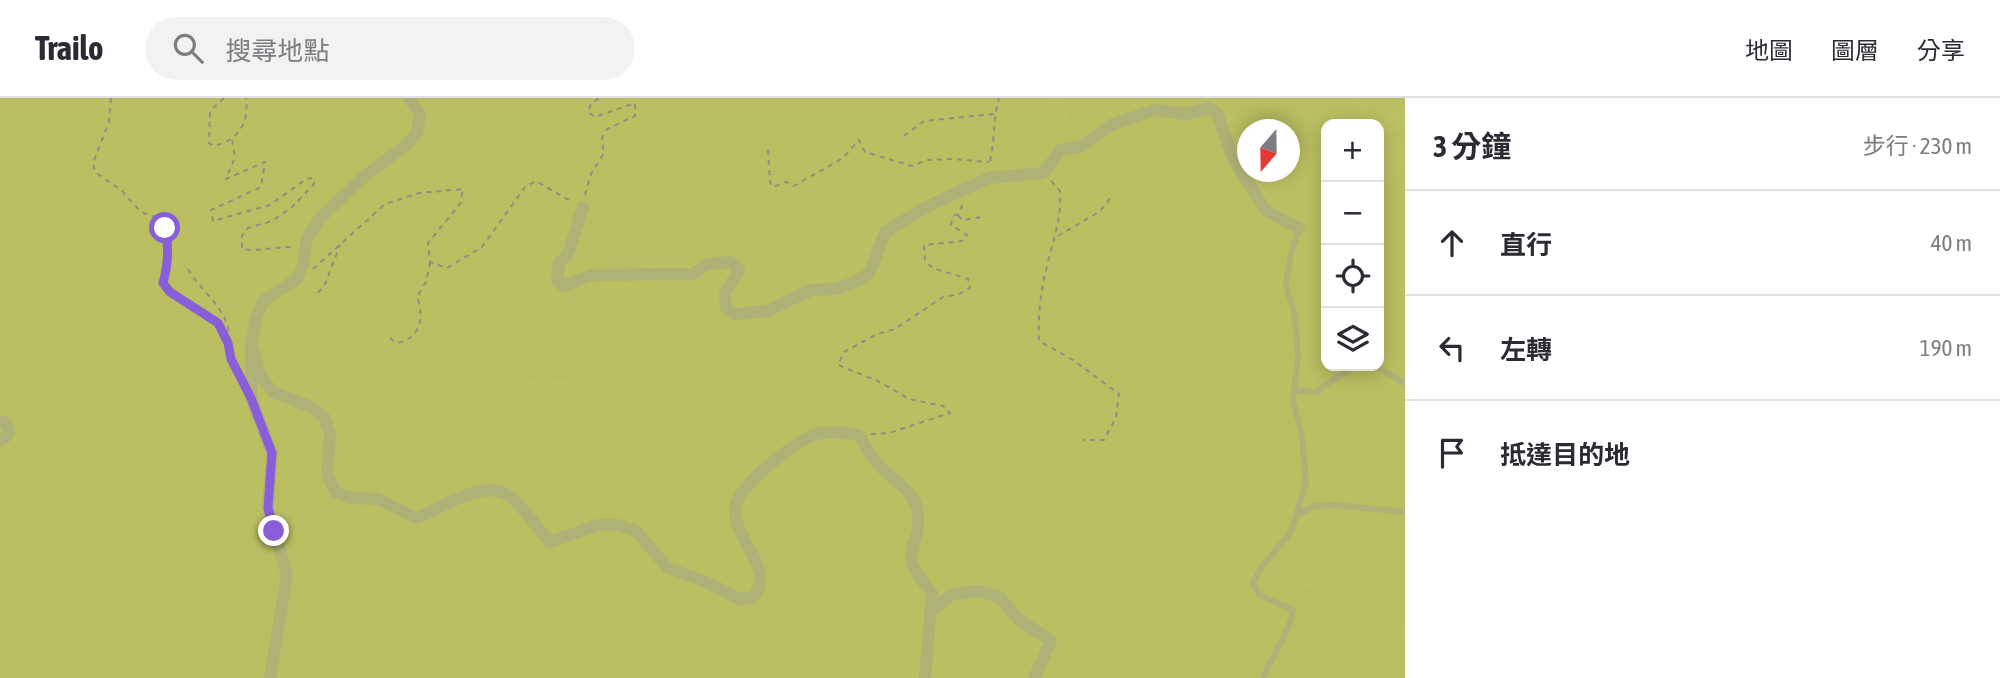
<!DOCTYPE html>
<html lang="zh-TW">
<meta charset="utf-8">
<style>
body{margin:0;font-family:"Asap Condensed","Noto Sans TC",sans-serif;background:#f2f2f3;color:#2b2b33}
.controls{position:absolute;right:21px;top:21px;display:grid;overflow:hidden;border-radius:14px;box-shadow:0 4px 18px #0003}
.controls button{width:63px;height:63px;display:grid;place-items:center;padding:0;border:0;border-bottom:2px solid #e1e1e2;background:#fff;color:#2b2b33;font:35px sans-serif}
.compass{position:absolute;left:1237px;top:21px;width:63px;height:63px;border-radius:50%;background:#fff;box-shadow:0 4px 18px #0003;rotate:200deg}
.stop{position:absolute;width:21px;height:21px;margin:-16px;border:5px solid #885fd9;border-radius:50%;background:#fff}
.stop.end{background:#885fd9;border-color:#fff;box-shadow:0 2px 7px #0008}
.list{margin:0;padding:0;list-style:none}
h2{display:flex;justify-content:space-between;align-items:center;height:91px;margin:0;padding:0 28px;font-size:30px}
h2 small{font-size:23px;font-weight:400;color:#7c7c81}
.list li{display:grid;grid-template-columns:46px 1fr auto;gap:21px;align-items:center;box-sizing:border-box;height:105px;padding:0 28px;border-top:2px solid #e1e1e2}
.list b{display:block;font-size:26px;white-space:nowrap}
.list em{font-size:23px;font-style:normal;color:#7c7c81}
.icon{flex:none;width:38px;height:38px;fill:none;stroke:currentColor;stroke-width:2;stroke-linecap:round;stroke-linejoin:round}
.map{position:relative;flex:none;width:1405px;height:580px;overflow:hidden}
header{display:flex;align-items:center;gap:42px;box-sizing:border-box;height:98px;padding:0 35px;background:#fff;border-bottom:2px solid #e1e1e2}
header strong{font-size:33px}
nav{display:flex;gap:38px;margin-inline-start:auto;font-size:24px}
.search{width:490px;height:63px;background:#f2f2f3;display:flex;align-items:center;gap:18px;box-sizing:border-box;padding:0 24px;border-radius:38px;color:#7c7c81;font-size:26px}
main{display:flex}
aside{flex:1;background:#fff}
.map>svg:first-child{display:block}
.forest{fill:#babf62;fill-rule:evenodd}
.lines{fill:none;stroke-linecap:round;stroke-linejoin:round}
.stream{stroke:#bcc164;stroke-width:3.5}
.river{stroke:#bcc164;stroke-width:19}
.path{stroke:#8f9082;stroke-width:2;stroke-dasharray:5 5;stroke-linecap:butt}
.lane{stroke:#aeb277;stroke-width:6}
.street{stroke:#aeb277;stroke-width:12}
.route{stroke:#885fd9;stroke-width:9}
</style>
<header>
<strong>Trailo</strong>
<div class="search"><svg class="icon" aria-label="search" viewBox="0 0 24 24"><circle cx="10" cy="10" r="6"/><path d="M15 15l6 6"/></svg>搜尋地點</div>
<nav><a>地圖</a><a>圖層</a><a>分享</a></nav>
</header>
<main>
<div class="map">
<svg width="1405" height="580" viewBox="0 0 1405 580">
<rect width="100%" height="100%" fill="#f9fbe6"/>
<path class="forest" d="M0,0h1405v580h-1405zM1326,26h53v242h-53zM1248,32h42v42h-42z"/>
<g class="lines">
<path class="stream" d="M1356,0l15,26
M1379,42l1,2
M985,76l60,-47 18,2 3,-18 -12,-13
M725,159c30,-9 63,11 90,25
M644,168l29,3 24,-4
M808,187l43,-16 39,-55 30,-15 23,-6
M730,209h23
M761,209l28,-13
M452,333l38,-16 23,-35c58,11 120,-10 175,-29l21,-36 13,-5
M1056,410l33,27 28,32 45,14 26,-1 32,-8 55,5 32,9 18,-7 33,7 26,41 21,6"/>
<path class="river" d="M1379,45l6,-14 20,-13
M1379,73l3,5 23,-22"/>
<path class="path" d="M111,0l-2,24 -16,41 2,9 26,18 20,22 14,5 10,11 3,38 -5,17 7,9 48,31 21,52
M224,0l-14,13 -1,32 5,3c25,-6 35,-23 32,-48
M904,38l20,-15 70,-7
M232,42l3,17 -9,22 39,-17 -4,25 -50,23 2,11 57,-16 36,-26 7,-1 1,6 -23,24 -19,13 -24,7 -6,8v13c17,3 35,-3 53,-2
M768,52l2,32 3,5 13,-5 8,4 49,-28 16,-18 6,12 47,14 15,-6 26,-1 36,3
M990,63c5,-21 3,-42 9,-63
M1051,83l9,10c2,30 -8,51 -14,79 -6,24 -8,47 -7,71l34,19 46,34 -3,23 -12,23h-21
M585,97l6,-21 13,-21 -2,-15 5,-9 28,-13v-13l-40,14 -7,-5 3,-8 8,-6
M958,117l4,5 20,-3
M1058,138l41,-24 11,-13
M188,171c14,24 46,45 40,73
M313,171l72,-65 34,-11 44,-4 -3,15 -32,39 2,19 17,6 35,-21 43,-60 11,-6 36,21
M318,195l7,-9 15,-39
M390,240l6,5c24,-3 29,-26 21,-46l9,-15 4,-19
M871,336l18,-1 61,-20 -7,-7 -34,-7 -29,-17 -42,-17 6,-13 33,-18 18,-5 48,-32 16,-3 11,-6 -2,-9 -35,-11 -8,-7 -1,-16 38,-4 5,-6 -16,-10 2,-9 5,-2 6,-12"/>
<path class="lane" d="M1294,292l22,2c15,-11 40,-32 60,-25 10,4 19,12 29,16
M1298,416l17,-8 20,-1 70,7
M1263,580c8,-21 28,-48 30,-68l-34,-15 -6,-12 8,-15 30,-36 15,-49 -4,-47 -9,-35 5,-43 -3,-41 -9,-31 4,-29 9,-29"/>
<path class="street" d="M583,109l-15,47 -9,9 -2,18 7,5 27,-11 102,-1 15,-10 23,-2 8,8 -14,23 1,15 8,6 33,-3 44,-21 23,-1 22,-7 14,-10 15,-40 43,-26 61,-28 54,-5 18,-23 21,-4 29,-21 44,-15 31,4 23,-6 8,5 16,45 33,53 33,17
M251,246l10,32 12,16 38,15 13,10 6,17 -3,40 8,18 15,6 28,1 38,19c29,-11 70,-43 97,-19 14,12 24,30 37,43l48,-17h20l18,6 32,37 43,16 28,15 13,-1c26,-28 -18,-57 -17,-89 0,-22 61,-68 81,-75 15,-4 29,-2 43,1 6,9 11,20 18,28 12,15 35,25 40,45 9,40 -27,39 15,85l-7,85
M0,323l6,2 3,11 -9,7
M932,513l19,-16 26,-4 23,6 18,22 33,22 -17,37
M270,580l17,-102 -19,-68 4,-55 -21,-55v-54l5,-25 8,-19 33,-21 6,-14 4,-27 13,-20 47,-44 37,-27 13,-14 3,-19 -11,-16"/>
</g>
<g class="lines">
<path class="route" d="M165,130c4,17 3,37 -2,55l7,9 48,31 10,20 3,16 20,39 21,55 -4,55 6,23"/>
</g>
</svg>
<div class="controls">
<button>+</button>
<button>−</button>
<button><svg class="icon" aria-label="locate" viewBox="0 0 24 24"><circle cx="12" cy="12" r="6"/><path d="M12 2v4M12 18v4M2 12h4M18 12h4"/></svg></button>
<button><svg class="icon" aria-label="layers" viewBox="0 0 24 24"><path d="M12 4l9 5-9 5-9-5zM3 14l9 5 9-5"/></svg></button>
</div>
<svg class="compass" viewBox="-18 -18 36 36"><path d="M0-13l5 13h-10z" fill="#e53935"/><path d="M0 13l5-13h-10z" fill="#7c7c81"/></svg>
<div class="stop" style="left:165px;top:130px"></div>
<div class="stop end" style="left:274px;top:433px"></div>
</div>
<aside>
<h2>3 分鐘<small>步行 · 230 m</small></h2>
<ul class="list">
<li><svg class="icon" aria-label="ahead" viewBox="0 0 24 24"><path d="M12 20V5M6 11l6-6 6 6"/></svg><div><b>直行</b></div><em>40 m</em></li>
<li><svg class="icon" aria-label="left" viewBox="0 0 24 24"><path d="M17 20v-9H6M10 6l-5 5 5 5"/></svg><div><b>左轉</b></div><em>190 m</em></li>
<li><svg class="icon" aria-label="arrive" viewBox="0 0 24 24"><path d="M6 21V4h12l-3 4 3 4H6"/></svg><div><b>抵達目的地</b></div></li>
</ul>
</aside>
</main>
